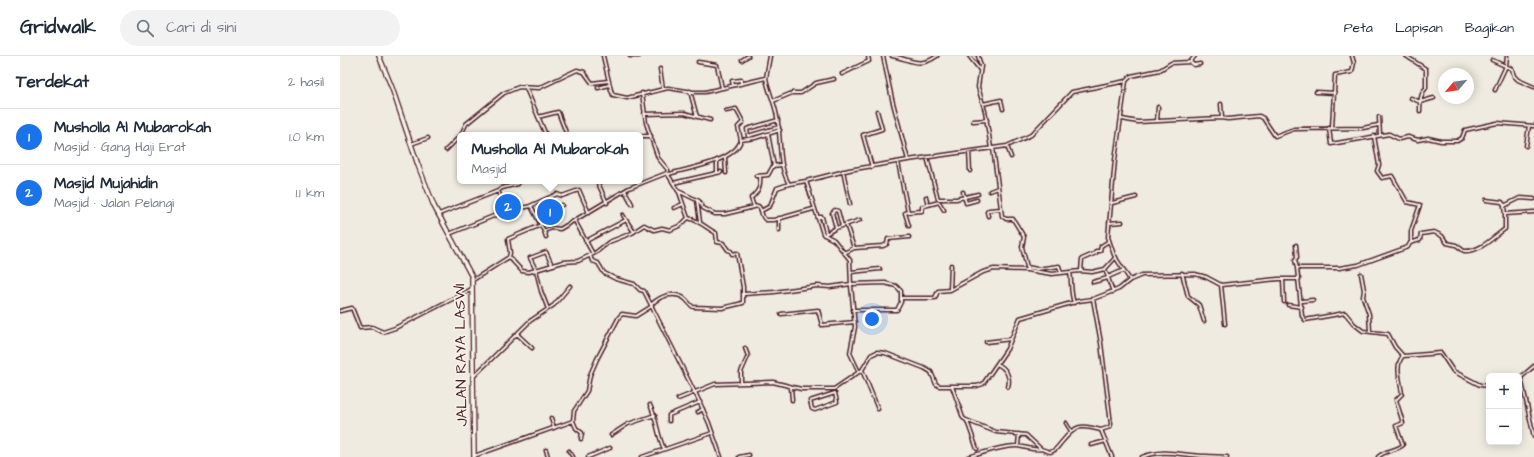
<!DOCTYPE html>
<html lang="id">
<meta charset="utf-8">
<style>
body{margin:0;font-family:"Architects Daughter",sans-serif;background:#f2f2f3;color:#1f2937}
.controls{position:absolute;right:12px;bottom:12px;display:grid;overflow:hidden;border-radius:6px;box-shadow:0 2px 10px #0003}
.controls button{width:36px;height:36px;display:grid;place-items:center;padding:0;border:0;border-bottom:1px solid #e0e1e3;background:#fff;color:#1f2937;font:20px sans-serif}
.compass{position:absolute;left:1098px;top:12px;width:36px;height:36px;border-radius:50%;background:#fff;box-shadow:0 2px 10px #0003;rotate:241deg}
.you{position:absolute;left:532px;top:263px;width:14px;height:14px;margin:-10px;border:3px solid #fff;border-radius:50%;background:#1a73e8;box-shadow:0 0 0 6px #1a73e833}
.badge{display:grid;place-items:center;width:26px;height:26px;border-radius:50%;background:#1a73e8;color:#fff;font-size:13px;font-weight:700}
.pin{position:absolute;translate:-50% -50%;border:2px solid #fff;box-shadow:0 1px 4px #0006}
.popup{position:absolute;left:117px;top:76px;width:186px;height:52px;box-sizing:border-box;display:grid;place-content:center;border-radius:6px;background:#fff;filter:drop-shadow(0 1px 3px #0005);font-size:13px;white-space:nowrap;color:#747a83}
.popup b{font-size:15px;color:#1f2937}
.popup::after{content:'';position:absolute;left:50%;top:100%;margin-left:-8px;border:8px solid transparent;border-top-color:#fff}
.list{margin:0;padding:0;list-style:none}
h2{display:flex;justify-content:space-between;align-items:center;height:52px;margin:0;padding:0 16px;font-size:17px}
h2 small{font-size:13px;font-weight:400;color:#747a83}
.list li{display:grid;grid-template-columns:26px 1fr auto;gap:12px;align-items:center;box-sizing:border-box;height:56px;padding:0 16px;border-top:1px solid #e0e1e3}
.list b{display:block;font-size:15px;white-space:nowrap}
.list p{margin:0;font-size:13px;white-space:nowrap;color:#747a83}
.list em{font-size:13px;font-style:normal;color:#747a83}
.icon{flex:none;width:22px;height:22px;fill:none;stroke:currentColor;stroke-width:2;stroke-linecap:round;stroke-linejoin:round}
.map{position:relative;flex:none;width:1194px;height:401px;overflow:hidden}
header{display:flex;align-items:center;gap:24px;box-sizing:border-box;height:56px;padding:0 20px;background:#fff;border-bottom:1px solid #e0e1e3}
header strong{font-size:19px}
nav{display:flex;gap:22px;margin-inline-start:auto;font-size:14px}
.search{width:280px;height:36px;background:#f2f2f3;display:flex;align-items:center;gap:10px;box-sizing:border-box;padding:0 14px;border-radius:22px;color:#747a83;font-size:15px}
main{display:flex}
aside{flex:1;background:#fff}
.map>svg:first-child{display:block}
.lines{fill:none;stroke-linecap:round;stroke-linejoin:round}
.minor-casing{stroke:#4a1f2b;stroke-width:5}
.primary-casing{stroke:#4a1f2b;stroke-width:6}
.minor{stroke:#f7f3e8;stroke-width:2}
.primary{stroke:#f7f3e8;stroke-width:3.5}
.labels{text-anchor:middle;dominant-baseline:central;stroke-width:3;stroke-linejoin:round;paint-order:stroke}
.street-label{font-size:15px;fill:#4a1f2b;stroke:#f7f3e8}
</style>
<header>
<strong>Gridwalk</strong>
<div class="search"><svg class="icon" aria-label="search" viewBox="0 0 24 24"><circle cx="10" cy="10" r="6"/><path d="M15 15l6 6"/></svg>Cari di sini</div>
<nav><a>Peta</a><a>Lapisan</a><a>Bagikan</a></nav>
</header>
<main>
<aside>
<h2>Terdekat<small>2 hasil</small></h2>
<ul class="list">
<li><span class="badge">1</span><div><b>Musholla Al Mubarokah</b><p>Masjid · Gang Haji Erat</p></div><em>1.0 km</em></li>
<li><span class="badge">2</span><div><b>Masjid Mujahidin</b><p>Masjid · Jalan Pelangi</p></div><em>1.1 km</em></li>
</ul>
</aside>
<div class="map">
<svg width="1194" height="401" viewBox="0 0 1194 401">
<rect width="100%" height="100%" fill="#f0ebe0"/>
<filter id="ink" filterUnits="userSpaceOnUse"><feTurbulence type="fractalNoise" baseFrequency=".025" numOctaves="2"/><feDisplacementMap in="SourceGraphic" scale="8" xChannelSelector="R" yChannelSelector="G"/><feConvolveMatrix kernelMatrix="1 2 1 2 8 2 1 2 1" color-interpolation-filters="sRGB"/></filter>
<g filter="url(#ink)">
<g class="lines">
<defs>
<path id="minor" d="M263,0l8,34 2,5 14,3 41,-10 25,4h12l61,-14c2,13 9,25 11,39 5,23 0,46 12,67l17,-3 17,53 11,6 16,20 1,26 4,41 -5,26 9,19
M290,0h9
M543,0l9,43 16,61
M552,0c18,3 27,13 45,0
M629,0l11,14
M638,0l3,10 -3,21 7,24 6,37
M1066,0l20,13v19c-6,5 -6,16 -6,23
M402,4l6,-4
M1152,4l20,9 2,7 4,4 16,7
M358,6l19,3 5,23
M850,6l4,3 6,-1
M320,13l3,20
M502,18l27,-13 -1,-5
M426,22l4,-22
M393,29l-1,-4 9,-1v3
M185,30l21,49
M258,32l11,-3
M1155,34l11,-24 1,-10
M350,35l7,26
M976,36l19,1
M302,37l4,30 12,35 10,12 -1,3 11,18 21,10 4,7 12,6h10l33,-8c5,3 2,11 8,14h8l39,-11
M1071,42l9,4 14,-4
M433,45l19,-8h9l15,-10 18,-4
M643,48l18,-4 2,9
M881,48l1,14
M304,58l40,-1 26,7
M198,61l20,-5 9,23
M1039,61l1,18
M782,63l16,3 82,-4 8,1 31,-3 4,2 12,18 19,-7 69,-1 15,-3
M438,64l-31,9 1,7 31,-9
M633,65l14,-1
M817,65l1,-14
M989,72l2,16 58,-10 10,5 9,-2 10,3 10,-2 13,3h16l5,-3 3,-8 32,-7 37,3
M992,72l3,-53 17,-3 2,-9 -2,-7
M428,78l6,32
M121,79l5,-11 38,-31 15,-6 20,1 38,-18 7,2 8,11 16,-2
M300,80h11
M1034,80l5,29 -2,6 5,7 10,-2 15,26 13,3 -9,26v11
M401,84l14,-2 25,-8
M71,88l17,-6
M667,90l4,11
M1186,90l3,-20
M653,92l9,68 4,3h7l11,18 -2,10 5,20v3
M106,94l14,-14
M629,95l1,20
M385,101l1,16
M587,101l11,42h18l22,-5
M377,104v13
M558,106l10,50 14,-1v-4l6,-2
M532,111l-9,-32 19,-6 -5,-18
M503,115l7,33
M329,118c19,-6 66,-12 72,-34l-3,-13 5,-5 -7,-13 -10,2
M416,120l12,-1 5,-9 8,-1
M257,125l10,22
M466,125l43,-11 59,-10 99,-14 24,-11 41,-43 54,-11
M333,127l48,-11
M158,135l4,-3 16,-4 1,-3
M285,135l7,13
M650,135l8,-3
M339,136l9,26
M623,136l3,11 11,-3
M586,141l2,8 11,-3
M357,144l3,22
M1146,144l16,2 3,4
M599,146l5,8
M772,147l24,-6
M190,150l27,-12 5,2 17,-6 10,23
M414,151l-3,-9c8,-7 10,-12 9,-22
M334,152l9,-4
M421,155l9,-5 7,-18 12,-4
M568,156l-3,1 4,13
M99,158l59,-23 9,20 24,-5 13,25 8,-3 8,1 69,-41 38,-15
M196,158l26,-9
M283,159l3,5
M1165,159l-1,-9 16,-8 14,1
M648,160l-1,-4 2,-2 12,-1
M478,161h4l4,16
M439,162v12
M235,165l18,33
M769,167l13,-1
M506,168l8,24
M496,172l-4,-15 3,-3 3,1 4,15
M204,175l2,6
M109,178l57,-23
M484,179l12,-7 24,-8
M246,185l40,-21 8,12
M956,189l1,12 -2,3 2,8
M504,197l10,-5 29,-2 4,-2 1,-5 21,-2
M250,199l2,6 6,2 6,10 12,6 18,5 6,6 4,1 50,100
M169,201l1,-4 -2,-14 33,-14
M611,209l-1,25 33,-18 11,-3 33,1 25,4 18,-2
M687,211l10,2 22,-3 2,7
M741,215l11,1 13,-3
M511,216l29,-3
M842,217l6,23 11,9 5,16
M1021,218l3,16 -1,7 6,17 1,17
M768,221l16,-7
M943,223l1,23
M133,224l36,-23 13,14 7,1 34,-10 15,-1 17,-8 14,-11 23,-9 12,-8 10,5 8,-2 8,2 11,-5 7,-7c11,2 18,10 28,15l1,9 6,1 5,7 3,1 1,3 5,-1 6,34v16l-21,5 -29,-1c-3,-2 -5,-6 -9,-9 -10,-7 -24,-2 -32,6
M790,224l-16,-25 -6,-18 7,-77 11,-79 5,-5 29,-6 11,-7 19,-1 5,-6
M753,226l15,-4
M881,229l4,39
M773,236l-8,-23 11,-12
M404,238l30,-2 43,-6 13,1 21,-3 34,-1 11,3 5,5v11l-4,8h-44
M562,242h33l3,-7 12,-1
M753,243l8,44 10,81 -1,3 -9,3
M962,245l11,-1
M734,247c-4,-12 -2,-20 -4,-31l11,-1 1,-12 14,-6v-2h4l1,-5 8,-5
M948,249l14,2
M208,253l-7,-18 -5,-21 -6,-12 16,-6 6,13
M0,255l12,-3 8,20 12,-1 11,5 12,-4 77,-39
M441,258l37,-4 4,15 33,-3
M177,278l15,14
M646,286l25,-3
M657,308c9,4 14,13 11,23
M522,314l16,39
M134,320l56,-55 24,-16 16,-19
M1181,322l13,59
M1179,323l15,-13
M401,327v-11l7,-16 -3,-8
M612,330l11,32 3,2 30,12 30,3 15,14 9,3c5,-1 7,-4 10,-8 16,-19 18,-20 41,-14l11,27
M1149,330l-9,-1 -27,-14 -12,-18 -38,3 -8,-9 -7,-13 -25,-3 -9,-7 -9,-11 -40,7 -3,-4 -5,-48h42l19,-3 50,-18 2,-4 10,-3 1,-6 13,-2 8,4 5,7 9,2 8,6c16,1 28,-13 41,-22v-15l29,-2
M451,331l1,13
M355,336l14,31 12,34
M495,337l2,9 -22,8 -3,-1 -2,-8z
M338,343l37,-15 58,-2 28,7h33l28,-19 9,-15 6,-3 8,1 39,15 7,4 5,12 3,2h38l6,-2 24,-35 13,-31 58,-17 15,-2 26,-10 11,-9 12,-5 53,-1 11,3 15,8 57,-6h21
M310,349c7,14 7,29 14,44
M358,356l5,-3
M211,362l3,10
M233,365l3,7 6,5 -1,6
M329,365v-6l31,-13
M627,365l10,28
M726,367l5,8
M271,379l17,-11 27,-9
M751,389l15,-4
M678,390l1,-12
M206,394l2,7
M229,395l4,6
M134,400l99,-35 1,-10 13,-20 3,-16 7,-16 22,-42 3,-3 14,2 16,-10
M248,401l22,-9
M302,401l70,-24
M399,401l10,-2
M628,401c16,-4 31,-11 48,-11 8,0 17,5 25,3
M802,401c24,-9 39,-1 64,-1 7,1 14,0 21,1
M1038,401c7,-7 18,-6 25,-12l-7,-19 7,-3 -7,-23 6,-6c-1,-11 -8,-29 1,-38"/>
<path id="primary" d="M39,0l13,32 26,77 16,41 38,71 2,180"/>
</defs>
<use href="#minor" class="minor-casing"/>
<use href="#primary" class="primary-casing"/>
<use href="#minor" class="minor"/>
<use href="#primary" class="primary"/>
</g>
</g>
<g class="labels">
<g class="street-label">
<text transform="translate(121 299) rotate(-91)">JALAN RAYA LASWI</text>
</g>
</g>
</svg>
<div class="controls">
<button>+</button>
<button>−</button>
</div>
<svg class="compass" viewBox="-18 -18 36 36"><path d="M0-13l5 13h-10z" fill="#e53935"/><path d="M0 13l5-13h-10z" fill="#747a83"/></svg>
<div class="you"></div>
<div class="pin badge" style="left:210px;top:156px">1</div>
<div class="popup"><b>Musholla Al Mubarokah</b>Masjid</div>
<div class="pin badge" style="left:168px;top:151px">2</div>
</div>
</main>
